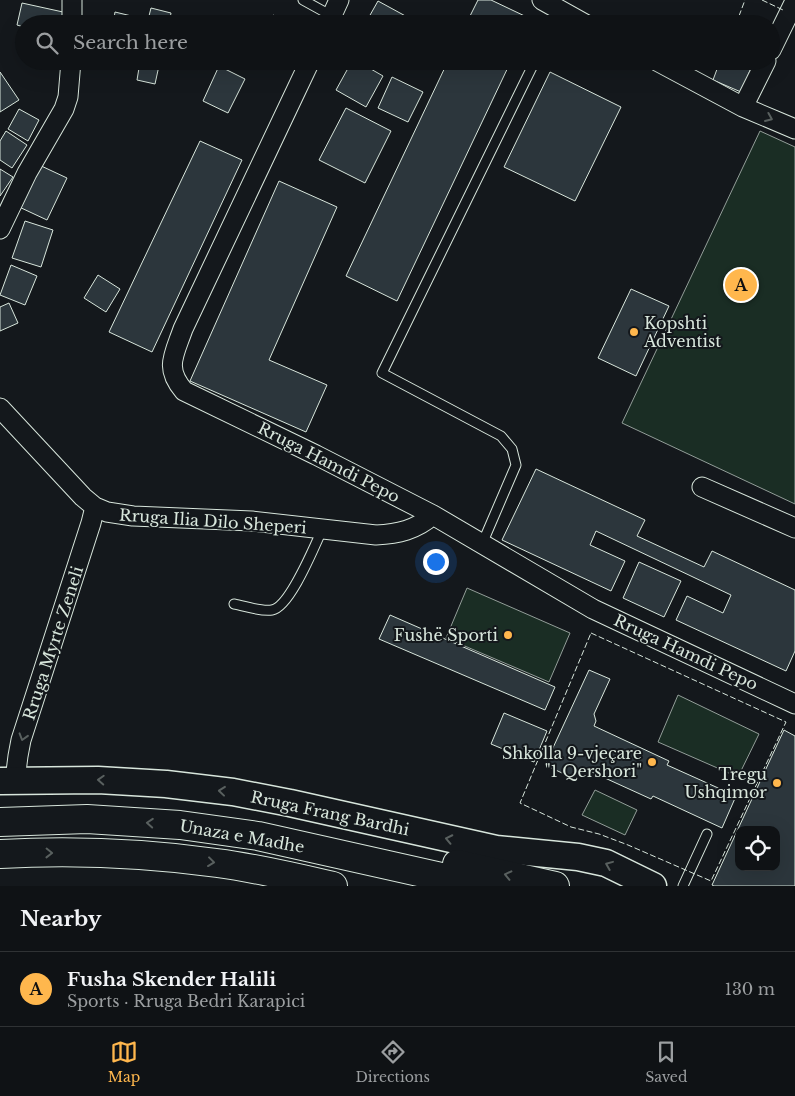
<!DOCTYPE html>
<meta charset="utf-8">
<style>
body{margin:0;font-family:"Libre Baskerville",serif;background:#1d2022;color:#f1f3f6}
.controls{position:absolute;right:15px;bottom:15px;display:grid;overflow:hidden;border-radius:10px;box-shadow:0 5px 20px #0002}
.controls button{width:45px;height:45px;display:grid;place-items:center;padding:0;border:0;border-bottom:1px solid #2f3234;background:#0f1215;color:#f1f3f6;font:25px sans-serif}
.you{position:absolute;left:435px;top:561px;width:18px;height:18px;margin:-12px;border:4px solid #fff;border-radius:50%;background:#1a73e8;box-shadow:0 0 0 8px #1a73e833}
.badge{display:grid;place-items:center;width:32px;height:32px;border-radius:50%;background:#ffb74d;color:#111;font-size:16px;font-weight:700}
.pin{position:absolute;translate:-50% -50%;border:2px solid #fff;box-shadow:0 1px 5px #0006}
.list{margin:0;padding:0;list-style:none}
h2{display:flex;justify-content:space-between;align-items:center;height:65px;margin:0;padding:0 20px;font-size:21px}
h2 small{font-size:16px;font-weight:400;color:#9b9ea0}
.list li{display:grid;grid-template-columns:32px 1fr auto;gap:15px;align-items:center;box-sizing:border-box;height:75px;padding:0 20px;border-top:1px solid #2f3234}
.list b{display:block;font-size:19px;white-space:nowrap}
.list p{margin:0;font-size:16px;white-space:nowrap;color:#9b9ea0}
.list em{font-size:16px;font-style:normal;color:#9b9ea0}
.icon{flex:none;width:28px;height:28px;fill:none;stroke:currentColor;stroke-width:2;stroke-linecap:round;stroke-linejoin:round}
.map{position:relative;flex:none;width:795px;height:886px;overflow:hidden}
.search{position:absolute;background:#0f1215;box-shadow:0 5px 20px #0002;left:15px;right:15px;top:15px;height:55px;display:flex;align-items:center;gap:12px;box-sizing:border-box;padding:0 18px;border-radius:28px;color:#9b9ea0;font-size:19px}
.sheet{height:140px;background:#0f1215}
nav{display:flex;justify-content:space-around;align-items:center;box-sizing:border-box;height:70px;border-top:1px solid #2f3234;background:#0f1215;font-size:14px;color:#9b9ea0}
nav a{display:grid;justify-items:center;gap:2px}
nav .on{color:#ffb74d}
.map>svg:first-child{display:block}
.green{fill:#1a2d24;stroke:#939e99}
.building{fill:#2c363c;stroke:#d8e6dc;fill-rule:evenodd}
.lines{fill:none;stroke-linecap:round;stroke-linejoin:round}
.lane-casing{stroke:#d8e6dc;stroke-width:11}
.street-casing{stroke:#d8e6dc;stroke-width:21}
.secondary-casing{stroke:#d8e6dc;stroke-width:29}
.highway-casing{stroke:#d8e6dc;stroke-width:30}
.lane{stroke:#14181c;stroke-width:9}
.street{stroke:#14181c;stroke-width:19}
.secondary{stroke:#14181c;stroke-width:26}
.highway{stroke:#14181c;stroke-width:28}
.fence{stroke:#d8e6dc;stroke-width:1;stroke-dasharray:6 2.5;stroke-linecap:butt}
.oneway{stroke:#59605f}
.poi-dot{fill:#ffb74d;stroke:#14181c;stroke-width:2}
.labels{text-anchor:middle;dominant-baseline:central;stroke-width:4;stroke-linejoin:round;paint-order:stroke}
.poi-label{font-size:16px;fill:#d8e6dc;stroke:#14181c;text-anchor:end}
.street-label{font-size:16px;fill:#d8e6dc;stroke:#14181c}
</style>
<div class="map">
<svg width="795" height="886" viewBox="0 0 795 886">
<rect width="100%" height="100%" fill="#14181c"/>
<path class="green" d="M760,131l35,16v357l-173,-81z
M467,588l103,45 -21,49 -103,-44z
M678,695l81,39 -21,43 -80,-35z
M595,790l42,20 -12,25 -43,-20z"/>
<path class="building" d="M478,0h13l40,19 -2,5h-63z
M378,1l33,18 -3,5h-43z
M22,3l41,9 -3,12h-36v3l-7,-2z
M151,8l20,5 -2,11h-56l2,-12 33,8z
M273,15l19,9h-22z
M108,61h52l-5,23 -18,-4 2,-12z
M352,61h5l26,15 -17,31 -30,-17z
M448,61h63l-114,240 -51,-25z
M720,61h34l-13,31 -28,-12z
M219,66l26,13 -17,34 -25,-12z
M0,72l19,28 -19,12z
M550,72l71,35 -46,94 -71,-34z
M392,77l31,15 -15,30 -30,-14z
M346,108l45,23 -26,52 -46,-23z
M19,109l20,11 -11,21 -20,-12z
M6,131l21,14 -15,23 -12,-8v-19z
M200,141l42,19 -90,192 -43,-20z
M37,164l30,14 -20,42 -30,-14z
M0,169l13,8 -13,19z
M279,181l58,26 -68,153 58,25 -21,47 -116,-51z
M25,221l28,9 -12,37 -29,-9z
M11,265l26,11 -12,29 -25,-10z
M98,275l22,14 -14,23 -22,-14z
M631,289l38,17 -33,70 -38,-18z
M9,303l9,20 -18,8v-24z
M536,469l109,51 -8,16 67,31 8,-16 83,39v61l-9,20 -110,-51 11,-24 36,17 8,-18 -135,-64 -6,14 35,16 -14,30 -109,-51z
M639,562l42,19 -17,36 -41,-19z
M390,615l165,72 -10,23 -166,-71z
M589,670l21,9 -16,35 2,7 -2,5 75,35 -2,4 69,31 -14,32 -69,-32 -2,3 -68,-31 -6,12 -32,-15z
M504,713l43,18 -13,31 -43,-18z
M784,730l11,6v150h-81l-2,-1zM739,830h37v37h-37z"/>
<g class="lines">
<defs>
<path id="lane" d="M303,0l29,16
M553,24l7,-14
M482,544l34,-79 -4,-16 -11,-13 -119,-63 153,-312
M234,604c11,2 27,8 38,6 18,-3 42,-63 50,-80
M683,886l24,-52"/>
<path id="street" d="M542,0l43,24
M72,24v-24
M328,24l11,-24
M771,50l24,-49
M310,61l-127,268c-9,26 -19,39 1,62l132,64 117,60 160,94 202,95
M657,61l86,46 52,22
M743,107l23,-46
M0,229l27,-56 37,-64 4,-12 3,-36
M0,408l83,89 12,10 12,5 26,4 119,5 124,14c22,-1 40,-5 57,-20
M702,487l93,41
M15,780l3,-24 3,-16 70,-217 4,-16"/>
<path id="secondary" d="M0,781l98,-1 68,4 67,8 57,11 206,46 82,8 28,6 47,23"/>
<path id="highway" d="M0,822l87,-3 93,6 78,11 223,50
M0,854c72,-4 145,-1 217,9 39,5 77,14 116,23
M457,864l98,22"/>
</defs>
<use href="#lane" class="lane-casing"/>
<use href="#street" class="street-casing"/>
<use href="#secondary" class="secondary-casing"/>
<use href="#highway" class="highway-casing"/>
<use href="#lane" class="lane"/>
<use href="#street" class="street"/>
<use href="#secondary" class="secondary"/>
<use href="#highway" class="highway"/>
<path class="fence" d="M762,0l21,10 1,-2
M736,24l9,-24
M591,633l195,89 -75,159 -83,-36 -29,-11 -28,-7 -51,-24z"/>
</g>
<defs><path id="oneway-chevron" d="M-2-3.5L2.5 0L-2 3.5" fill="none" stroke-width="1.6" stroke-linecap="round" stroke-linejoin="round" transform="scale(1.25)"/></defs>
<g class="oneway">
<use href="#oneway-chevron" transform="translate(769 118) rotate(23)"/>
<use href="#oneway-chevron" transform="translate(23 737) rotate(107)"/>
<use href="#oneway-chevron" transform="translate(101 780) rotate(-177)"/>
<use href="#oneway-chevron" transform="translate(222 791) rotate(-174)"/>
<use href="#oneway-chevron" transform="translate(150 823) rotate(-176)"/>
<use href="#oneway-chevron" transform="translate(449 839) rotate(-168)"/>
<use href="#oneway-chevron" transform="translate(49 853) rotate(1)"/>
<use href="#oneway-chevron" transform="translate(211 862) rotate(7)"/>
<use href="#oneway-chevron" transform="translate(609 865) rotate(-158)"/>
<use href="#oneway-chevron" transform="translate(508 875) rotate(-167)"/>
</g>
<g class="poi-dot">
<circle cx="634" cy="332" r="5"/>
<circle cx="508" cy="635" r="5"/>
<circle cx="652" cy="762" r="5"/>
<circle cx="777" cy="783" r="5"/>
</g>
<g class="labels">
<g class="poi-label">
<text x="644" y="323" text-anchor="start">Kopshti<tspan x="644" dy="18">Adventist</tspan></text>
<text x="498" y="635">Fushë Sporti</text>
<text x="642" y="753">Shkolla 9-vjeçare<tspan x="642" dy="18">"1 Qershori"</tspan></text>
<text x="767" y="774">Tregu<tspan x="767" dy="18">Ushqimor</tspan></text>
</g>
<g class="street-label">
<text transform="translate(329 462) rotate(27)">Rruga Hamdi Pepo</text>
<text transform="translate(213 521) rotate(4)">Rruga Ilia Dilo Sheperi</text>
<text transform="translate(53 643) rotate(-72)">Rruga Myrte Zeneli</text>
<text transform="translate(686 652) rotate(25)">Rruga Hamdi Pepo</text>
<text transform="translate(330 813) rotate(12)">Rruga Frang Bardhi</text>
<text transform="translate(242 836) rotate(10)">Unaza e Madhe</text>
</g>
</g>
</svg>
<div class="controls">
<button><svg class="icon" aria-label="locate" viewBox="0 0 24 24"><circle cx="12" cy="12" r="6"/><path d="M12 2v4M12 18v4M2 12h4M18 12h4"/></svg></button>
</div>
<div class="you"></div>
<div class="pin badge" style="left:741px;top:285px">A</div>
<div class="search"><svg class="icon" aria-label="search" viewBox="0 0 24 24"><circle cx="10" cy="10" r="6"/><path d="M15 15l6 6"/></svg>Search here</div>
</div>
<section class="sheet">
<h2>Nearby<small></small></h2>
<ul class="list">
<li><span class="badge">A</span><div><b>Fusha Skender Halili</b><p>Sports · Rruga Bedri Karapici</p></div><em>130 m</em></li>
</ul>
</section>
<nav>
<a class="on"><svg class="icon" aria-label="map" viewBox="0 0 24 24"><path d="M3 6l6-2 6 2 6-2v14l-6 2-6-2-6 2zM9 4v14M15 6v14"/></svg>Map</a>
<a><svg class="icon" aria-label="directions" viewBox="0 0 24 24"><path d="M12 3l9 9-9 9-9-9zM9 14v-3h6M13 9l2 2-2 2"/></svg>Directions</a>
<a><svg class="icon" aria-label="saved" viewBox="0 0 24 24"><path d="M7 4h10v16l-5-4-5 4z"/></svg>Saved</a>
</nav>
